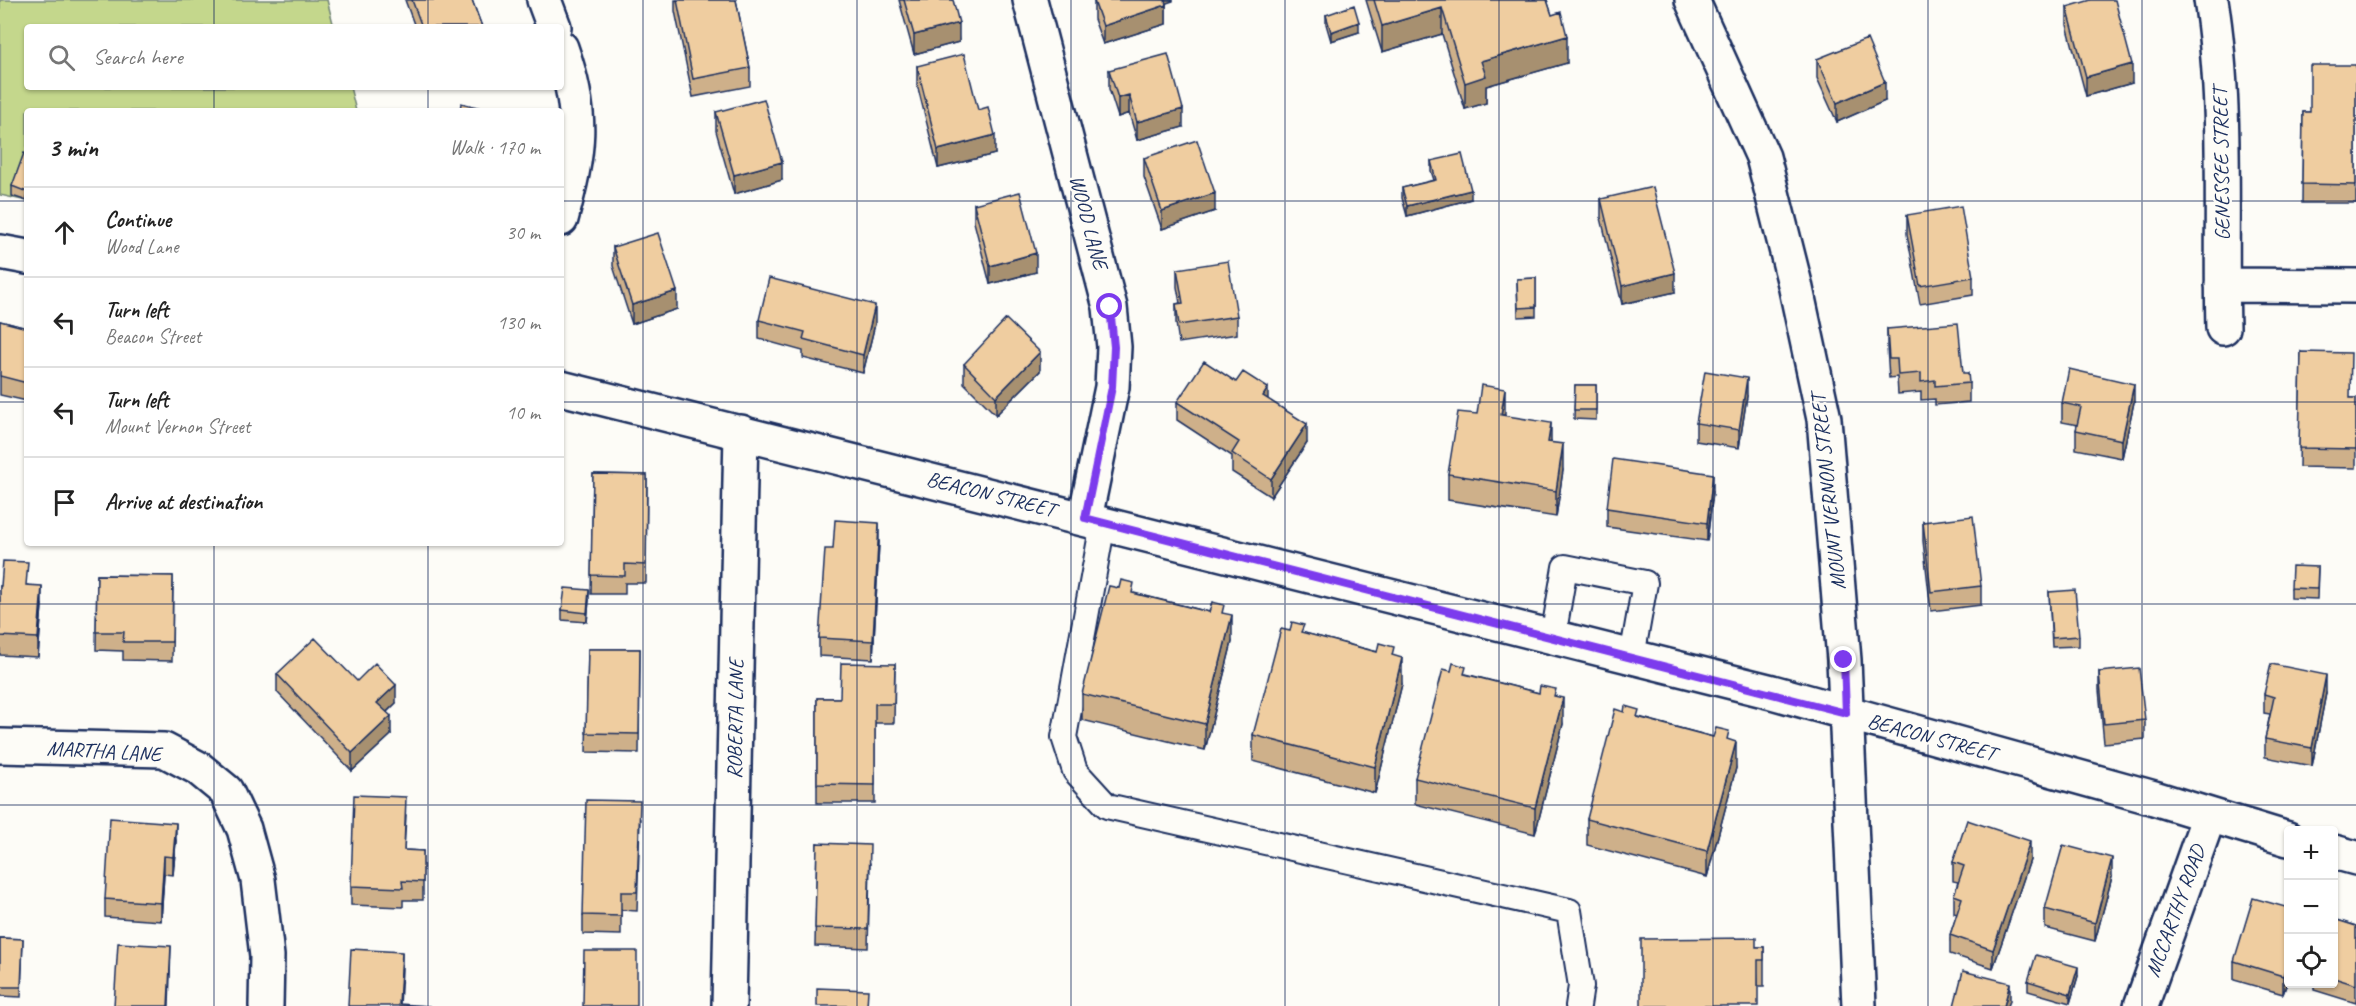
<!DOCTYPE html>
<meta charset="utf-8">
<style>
body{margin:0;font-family:Caveat,sans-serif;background:#f2f2f2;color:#222}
.controls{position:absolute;right:18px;bottom:18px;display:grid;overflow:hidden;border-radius:6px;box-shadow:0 2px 4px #0004}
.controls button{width:54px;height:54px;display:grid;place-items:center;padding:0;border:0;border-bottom:2px solid #e0e0e0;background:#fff;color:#222;font:30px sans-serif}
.stop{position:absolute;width:18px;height:18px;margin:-14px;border:4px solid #7c3aed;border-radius:50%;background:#fff}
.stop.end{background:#7c3aed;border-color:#fff;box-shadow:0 2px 6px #0008}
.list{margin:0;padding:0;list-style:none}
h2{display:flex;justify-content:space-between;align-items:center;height:78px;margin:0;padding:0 24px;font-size:26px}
h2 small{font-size:20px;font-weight:400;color:#767676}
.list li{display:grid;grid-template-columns:39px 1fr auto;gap:18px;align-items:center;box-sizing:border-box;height:90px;padding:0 24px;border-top:2px solid #e0e0e0}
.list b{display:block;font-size:22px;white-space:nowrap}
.list p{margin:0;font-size:20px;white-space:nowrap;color:#767676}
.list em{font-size:20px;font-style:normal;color:#767676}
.icon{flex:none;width:33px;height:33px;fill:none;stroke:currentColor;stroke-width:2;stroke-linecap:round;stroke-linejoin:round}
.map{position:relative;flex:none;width:2356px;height:1006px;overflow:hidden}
.search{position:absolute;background:#fff;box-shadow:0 2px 4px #0004;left:24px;top:24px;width:540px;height:66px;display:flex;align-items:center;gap:15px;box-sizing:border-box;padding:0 21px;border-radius:6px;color:#767676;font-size:22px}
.panel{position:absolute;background:#fff;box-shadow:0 2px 4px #0004;left:24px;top:108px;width:540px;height:438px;border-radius:6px}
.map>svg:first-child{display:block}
.green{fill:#c4d78c;stroke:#708375;stroke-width:1.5}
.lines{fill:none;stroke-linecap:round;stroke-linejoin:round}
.lane-casing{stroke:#1b2f5e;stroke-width:28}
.street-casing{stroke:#1b2f5e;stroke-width:38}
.secondary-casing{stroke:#1b2f5e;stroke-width:38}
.lane{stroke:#fdfcf7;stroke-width:24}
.street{stroke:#fdfcf7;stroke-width:33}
.secondary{stroke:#fdfcf7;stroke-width:33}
.wall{fill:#ceb08a;stroke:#1b2f5e;stroke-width:1.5}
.shaded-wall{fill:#a79070;stroke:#1b2f5e;stroke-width:1.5}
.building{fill:#efcda0;stroke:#1b2f5e;stroke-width:1.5}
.route{stroke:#7c3aed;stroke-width:8}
.grid{fill:none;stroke:#1b2f5e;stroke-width:1.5;stroke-opacity:0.55}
.labels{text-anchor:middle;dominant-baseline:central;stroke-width:5;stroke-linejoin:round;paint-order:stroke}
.street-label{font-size:21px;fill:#1b2f5e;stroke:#fdfcf7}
</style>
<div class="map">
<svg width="2356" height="1006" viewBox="0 0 2356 1006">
<rect width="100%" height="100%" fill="#fdfcf7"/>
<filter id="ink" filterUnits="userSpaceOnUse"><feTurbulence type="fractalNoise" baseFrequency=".0167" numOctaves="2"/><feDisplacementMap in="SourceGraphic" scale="12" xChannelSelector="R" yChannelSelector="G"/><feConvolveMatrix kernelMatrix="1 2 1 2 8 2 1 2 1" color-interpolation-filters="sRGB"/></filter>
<g filter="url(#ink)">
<path class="green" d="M0,0h327l7,27h-307v60h323l6,24h-329v90l-27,-6z"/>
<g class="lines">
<defs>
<path id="lane" d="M1103,523l-39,214 11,34 32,35 462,105 12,75 -3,20
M1553,637l12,-70 80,16 -13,74"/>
<path id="street" d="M544,0l10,27
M1030,0l80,307 4,40 -2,40 -27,131
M2211,0c17,106 9,220 12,328
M561,48c24,68 18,104 0,171
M2222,285l134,1
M0,746l164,4 34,18 28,23 18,38 14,51 9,76 -1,50
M729,1006l12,-574
M2141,1006l68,-190"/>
<path id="secondary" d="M1692,0l71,157 32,127 29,135 20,241 15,346
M0,252l27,5
M561,388l1211,304 382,106 134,41
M2334,852l22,6"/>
</defs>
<use href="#lane" class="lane-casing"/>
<use href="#street" class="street-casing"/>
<use href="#secondary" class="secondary-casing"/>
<use href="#lane" class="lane"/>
<use href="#street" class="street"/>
<use href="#secondary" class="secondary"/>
</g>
<path class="wall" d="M405,0h67l10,27h-67z
M675,0h61l14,68v18l-57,11 -18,-86z
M899,0h54l6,42 -45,12z
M1173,0l-7,3v21l-63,20 -9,-25v-18z
M1366,0h181l20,63 -81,23v17l-21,6 -23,-75 -60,18z
M2067,7l65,76 -46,13 -19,-71z
M1326,15l33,17 -28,9 -5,-17z
M1817,59l68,42 -48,21 -20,-44z
M2356,65v138h-54l1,-91h7z
M917,66l61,44 17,44 -57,14 -21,-84z
M1109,70l74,57 -46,13 -8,-27 -11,4 -9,-28z
M716,112l66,68 -48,14 -18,-63z
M27,154v47l-15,-5v-10z
M1144,158l71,53 -53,18 -18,-52z
M1431,161l40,38 -64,17 -5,-18v-10l32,-8 -3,-9z
M1601,199l74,93 -53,12 -21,-86z
M974,204l62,68 -46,12 -16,-62z
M1907,215l66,62v18l-53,9 -13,-70z
M613,247l64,62 -45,15 -19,-58z
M1177,269l60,47v18l-58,9 -3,-20v-19l4,-1 -3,-16z
M1536,278v38l-18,1 -1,-38z
M759,320l116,4 -12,49 -60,-15v-7l-44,-12z
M0,321l27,7v73l-27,-6z
M1887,329l82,54v19l-34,3v-6l-14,1v-8l-23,2 -1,-17 -8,1 -2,-31z
M2301,352l49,46h6v70l-57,-1z
M964,364l76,7 -44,44 -32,-32z
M1236,382l32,18 39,43 -36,54 -39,-25v-16l-55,-36v-18z
M1575,385h21v35l-22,-1z
M1747,396l-8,52 -43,-7v-18z
M2134,402l-12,56 -46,-9v-19l2,-5 -16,-3v-19z
M1477,414l28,1 46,27 12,28 -7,47 -108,-17v-26z
M593,474l54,1 -1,108h-21v11h-34z
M1713,492l-6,49 -100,-14v-19z
M1923,522l58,64v19l-50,6 -8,-70z
M879,542l-6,117 -54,-3v-18l14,-89z
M2318,567l-1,32 -26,-1v-10z
M97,575l76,1 -1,85 -49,-1v-9l-27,-1z
M28,585l14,20 -4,52 -38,-2v-69z
M2049,592l30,44v10l-27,1z
M1134,593l75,19 15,2 8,28 -27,108 -123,-30v-26z
M589,600l-2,22 -25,-2v-10z
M1290,631l14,2 90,23 8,28 -27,109 -122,-32v-26z
M588,649h52l-1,104 -53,-1z
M895,664l-1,59h-19v80h-58v-105h23z
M2099,672l46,48v19l-41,4 -5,-53z
M277,674l80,7 39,22 -9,9 4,23 -39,36 -75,-79z
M1466,674l73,19 17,3 7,28 -28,110 -120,-30v-26z
M2326,693l-14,73 -47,-9v-18l5,-25 -6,-1v-19z
M1639,717l74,20 16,3 7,28 -29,109 -120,-32v-26z
M406,816l-2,34 19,1v49h-20v7l-52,-2v-19z
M640,820l-3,91 -16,-1v25l-38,-1v-19z
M176,841l-3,34 -9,-1 -3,47 -56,-4v-18z
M817,843l53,20 -2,85 -53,-2z
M2030,860l-37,108 -43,-14v-19l7,-21 -3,-1v-18l4,-13 -5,-1v-19z
M2112,877l-17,64 -50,-13v-19z
M2289,908v69l-6,17 -49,-14v-19z
M2334,919l22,7v77l-42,-13v-6h20z
M0,938l23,1 -2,58 -21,-1z
M1756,947h8v39h-6z
M2078,976l-8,27 -42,-12v-10z"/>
<path class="shaded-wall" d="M1161,0h12v1l-12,4z
M1166,5v19l-63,20v-18z
M1442,8v26l-60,18v-26z
M1359,22v10l-28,9v-9z
M959,23v19l-45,12v-19z
M1567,36v27l-81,23v17l-21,6v-26l16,-22z
M2132,64v19l-46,13v-19z
M1885,82v19l-48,21v-19z
M1129,95v18l-11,4v-19z
M1183,109v18l-46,13v-18z
M995,135v19l-57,14v-18z
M782,162v18l-48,14v-19z
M1471,190v9l-64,17v-10z
M1215,193v18l-53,18v-18z
M1036,253v19l-46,12v-18z
M1675,273v19l-53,12v-18z
M677,291v18l-45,15v-19z
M875,305v19l-12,49v-18z
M1040,352v19l-44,44v-18z
M1747,378v18l-8,52v-18z
M2134,384v18l-12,56v-18z
M1268,388v19l-5,-11z
M1505,389v26h-4z
M1551,423v26l-3,-7z
M1307,424v19l-36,54v-18z
M1563,444v26l-7,47v-26z
M1713,474v18l-6,49v-18z
M879,523v19l-6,117v-18z
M42,586v19l-4,52v-19z
M589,590v10l-2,22v-9z
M1232,615v27l-27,108v-26z
M1402,658v26l-27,109v-26z
M2326,675v18l-14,73v-18z
M396,685v18l-19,18v-18z
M1563,698v26l-28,110v-26z
M391,716v19l-39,36v-18z
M1736,742v26l-29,109v-26z
M176,823v18l-3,34v-18z
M2030,841v19l-37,108v-18z
M164,856v18l-3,47v-18z
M2112,858v19l-17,64v-18z
M171,946l-2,60h-1z
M402,952v18l-2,36h-1z
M2289,958v19l-6,17v-18z
M2078,967v9l-8,27v-9z
M2010,983v18l-2,5h-4z"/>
<path class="building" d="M412,0h60l10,27h-60z
M677,0h59l14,68 -57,11z
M904,0h49l6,23 -45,12z
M1096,0h69l1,5 -63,21 -9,-25z
M1374,0h173l5,15 9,-3 6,24 -86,25 5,15 -21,7 -23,-75 -60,18z
M2091,0h24l17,64 -46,13 -19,-70z
M1354,5l5,17 -28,10 -5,-17z
M1867,39l18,43 -48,21 -20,-44z
M964,54l14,56 10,-3 7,28 -57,15 -21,-84z
M1168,54l15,55 -46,13 -8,-27 -11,3 -9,-28z
M2310,65h46v120l-54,-1 1,-72h7z
M764,99l18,63 -48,13 -18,-63z
M461,103l32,8h-33z
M1197,140l18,53 -53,18 -18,-53z
M24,153l3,1v38l-15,-6z
M1462,154l9,36 -64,16 -5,-18 34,-8 -5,-19z
M1653,187l22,86 -53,13 -21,-87z
M1020,192l16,61 -46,13 -16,-62z
M1961,206l12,71 -53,9 -13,-71z
M658,233l19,58 -45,14 -19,-58z
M1228,261l9,55 -58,9 -3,-21 7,-1 -6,-34z
M769,278l106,27 -12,50 -60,-16 2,-7 -46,-12z
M1536,278v29l-18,1 -1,-29z
M1006,319l34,33 -44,45 -32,-33z
M0,321l27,7v55l-27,-7z
M1958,323l5,50h5l1,10 -34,3v-6l-14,2v-9l-23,2 -1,-16h-8l-2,-30z
M2301,352l50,1 -1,45h6v51l-57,-1z
M1204,361l32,21 7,-10 25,16 -5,8 44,28 -36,55 -39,-26 7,-11 -62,-40z
M2069,369l65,15 -12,56 -46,-10 5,-23 -19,-4z
M1705,371l42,7 -8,52 -43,-7z
M1481,385l24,4 -4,26 50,8 -3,19 15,2 -7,47 -108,-17 10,-62 19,2z
M1575,385h21v25h-22z
M1613,459l100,15 -6,49 -100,-15z
M593,474l54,1 -1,90 -21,-1v12l-34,-1z
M1973,516l8,70 -50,6 -8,-70z
M835,520l44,3 -6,118 -54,-3 6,-89h8z
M3,561l25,1 -2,23 16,1 -4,52 -38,-2v-50h1z
M2292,566l26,1 -1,22 -26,-1z
M97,575l76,1 -1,66h-49l1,-10h-28z
M1121,580l13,3 -2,10 77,19 3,-10 12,3 -2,8 10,2 -27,109 -123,-30 27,-108 10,2z
M565,588l24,2 -2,23 -25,-3z
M2075,590l4,46 -27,2 -3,-46z
M1292,622l12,3 -3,7 76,20 2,-9 15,4 -2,8 10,3 -27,109 -122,-32 28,-106 9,2z
M315,638l42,43 18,-18 21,22 -19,18 14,13 -39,37 -75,-79z
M588,649h52l-1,85 -53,-1z
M841,663l54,1 -1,40h-19v81l-58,-1v-86h23z
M1453,663l13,4 -2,7 75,19 1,-7 16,3 -2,7 9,2 -28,110 -120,-30 28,-109 8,2z
M2271,664l55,11 -14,73 -47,-9 9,-42 -10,-3z
M2139,668l6,52 -41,4 -5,-52z
M1625,706l14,4 -2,7 76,20 3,-9 13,3 -2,8 9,3 -29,109 -120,-32 28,-110 9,3z
M354,795l52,2 -2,53 19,1v31l-21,-1 1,7 -52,-2z
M586,800l54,1 -3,91h-16v24l-38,-1z
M110,818l66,5 -3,34 -9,-1 -3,47 -56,-4z
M1967,820l63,21 -37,109 -43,-15 12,-37 -8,-3 10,-29 -11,-4z
M817,843l53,2 -2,84 -53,-1z
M2063,845l49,13 -17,65 -50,-14z
M2253,898l36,10v50l-6,18 -49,-15z
M2334,919l22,7v59l-22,-7z
M0,938l23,1 -2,48h-21z
M1756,938v9h8v13h-6v46h-117v-67z
M118,943l53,3 -3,60h-54z
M351,949l51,3 -3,52 31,2h-82z
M584,951h53v55h-54z
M2036,955l42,12 -8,27 -42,-13z
M1963,971l47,12 -6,23h-50z
M817,988l51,2 -1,16h-50z"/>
</g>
<g class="lines" filter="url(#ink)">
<path class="route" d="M1110,307l4,40 -2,40 -27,131 761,195 -2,-53"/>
</g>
<path class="grid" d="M214,0v27M428,0v27M643,0v1006M857,0v1006M1071,0v1006M1285,0v1006M1499,0v1006M1713,0v1006M1928,0v1006M2142,0v1006M214,87v24M428,87v24M0,201h27M561,201h1795M0,402h27M561,402h1795M214,543v463M428,543v463M0,604h2356M0,805h2356"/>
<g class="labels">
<g class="street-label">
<text transform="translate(2221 164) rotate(-91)">GENESSEE STREET</text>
<text transform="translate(1089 222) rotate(75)">WOOD LANE</text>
<text transform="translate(1828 492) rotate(-96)">MOUNT VERNON STREET</text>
<text transform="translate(991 494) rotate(14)">BEACON STREET</text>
<text transform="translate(735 719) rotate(-89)">ROBERTA LANE</text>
<text transform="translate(1932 737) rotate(15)">BEACON STREET</text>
<text transform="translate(104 751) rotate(3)">MARTHA LANE</text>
<text transform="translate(2175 911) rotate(-70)">MCCARTHY ROAD</text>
</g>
</g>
</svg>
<div class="controls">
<button>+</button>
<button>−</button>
<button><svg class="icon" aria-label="locate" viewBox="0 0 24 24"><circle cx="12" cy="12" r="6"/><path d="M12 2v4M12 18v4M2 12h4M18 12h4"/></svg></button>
</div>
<div class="stop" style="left:1110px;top:307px"></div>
<div class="stop end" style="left:1844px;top:660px"></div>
<div class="search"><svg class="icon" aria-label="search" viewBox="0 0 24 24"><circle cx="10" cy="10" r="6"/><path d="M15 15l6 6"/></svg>Search here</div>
<section class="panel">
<h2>3 min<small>Walk · 170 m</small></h2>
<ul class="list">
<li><svg class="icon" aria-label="ahead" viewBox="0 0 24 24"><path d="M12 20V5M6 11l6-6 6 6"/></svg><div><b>Continue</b><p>Wood Lane</p></div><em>30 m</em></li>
<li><svg class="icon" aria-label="left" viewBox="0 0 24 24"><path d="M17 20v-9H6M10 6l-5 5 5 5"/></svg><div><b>Turn left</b><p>Beacon Street</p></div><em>130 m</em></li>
<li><svg class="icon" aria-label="left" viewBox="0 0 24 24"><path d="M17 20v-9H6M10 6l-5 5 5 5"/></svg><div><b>Turn left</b><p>Mount Vernon Street</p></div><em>10 m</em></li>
<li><svg class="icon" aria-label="arrive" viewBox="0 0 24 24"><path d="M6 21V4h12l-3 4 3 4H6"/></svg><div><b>Arrive at destination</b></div></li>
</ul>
</section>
</div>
